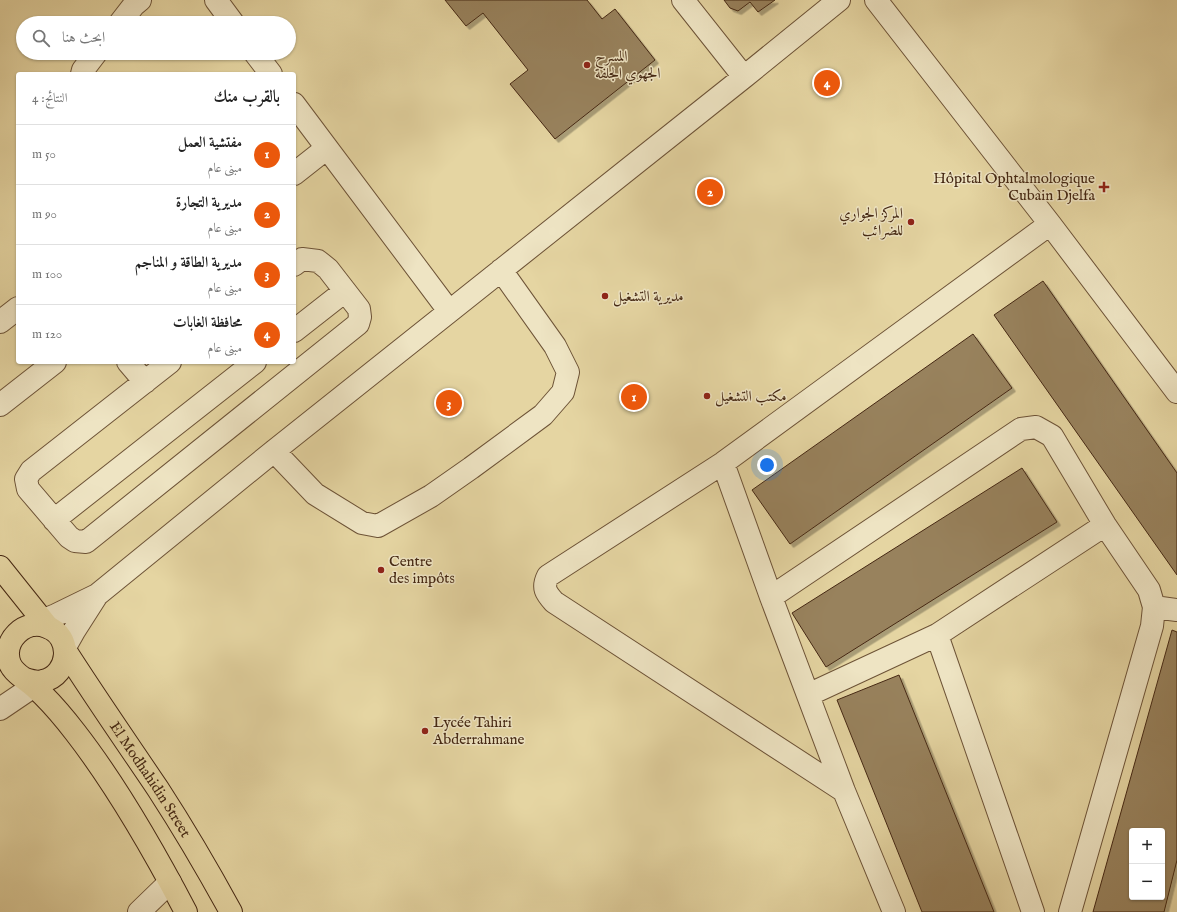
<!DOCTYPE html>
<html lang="ar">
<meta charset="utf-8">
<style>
body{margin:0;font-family:"IM FELL English",Amiri,serif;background:#f6f6f6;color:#222;direction:rtl}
.controls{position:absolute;right:12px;bottom:12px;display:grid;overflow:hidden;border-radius:4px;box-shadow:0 1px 3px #0004}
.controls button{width:36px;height:36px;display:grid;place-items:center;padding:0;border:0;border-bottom:1px solid #e0e0e0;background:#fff;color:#222;font:20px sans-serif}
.you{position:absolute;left:767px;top:465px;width:14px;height:14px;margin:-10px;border:3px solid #fff;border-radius:50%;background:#1a73e8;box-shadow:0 0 0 6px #1a73e833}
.badge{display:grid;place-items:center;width:26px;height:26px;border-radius:50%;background:#ea580c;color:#fff;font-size:13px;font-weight:700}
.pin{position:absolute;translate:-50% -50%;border:2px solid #fff;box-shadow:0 1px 4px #0006}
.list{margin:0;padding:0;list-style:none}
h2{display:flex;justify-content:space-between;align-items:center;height:52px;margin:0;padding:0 16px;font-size:17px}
h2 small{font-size:13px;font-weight:400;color:#767676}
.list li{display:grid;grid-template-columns:26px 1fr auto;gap:12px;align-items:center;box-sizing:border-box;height:60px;padding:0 16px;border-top:1px solid #e0e0e0}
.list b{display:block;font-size:15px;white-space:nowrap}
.list p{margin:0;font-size:13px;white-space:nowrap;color:#767676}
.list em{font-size:13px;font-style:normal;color:#767676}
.icon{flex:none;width:22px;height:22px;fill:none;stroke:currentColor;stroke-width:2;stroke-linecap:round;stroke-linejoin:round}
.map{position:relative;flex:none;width:1177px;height:912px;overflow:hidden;direction:ltr}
.search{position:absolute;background:#fff;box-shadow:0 1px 3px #0004;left:16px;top:16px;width:280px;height:44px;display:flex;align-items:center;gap:10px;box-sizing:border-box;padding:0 14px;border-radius:22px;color:#767676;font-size:15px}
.panel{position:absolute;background:#fff;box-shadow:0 1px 3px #0004;left:16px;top:72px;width:280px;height:292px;border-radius:4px;direction:rtl}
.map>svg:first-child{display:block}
.building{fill:#98825d;stroke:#452813;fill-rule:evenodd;filter:url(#shadow)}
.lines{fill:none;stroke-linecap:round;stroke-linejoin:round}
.minor-casing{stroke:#6d5337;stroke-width:24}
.major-casing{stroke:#452813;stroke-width:24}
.minor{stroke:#eee4c3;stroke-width:22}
.major{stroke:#e5d5a2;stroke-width:22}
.poi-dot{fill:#8f2418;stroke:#eee4c3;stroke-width:1.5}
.labels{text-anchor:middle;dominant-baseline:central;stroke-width:3;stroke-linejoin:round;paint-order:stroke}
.poi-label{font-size:15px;fill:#452813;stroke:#eee4c3;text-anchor:start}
.street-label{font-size:15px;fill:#452813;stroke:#eee4c3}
</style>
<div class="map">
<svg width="1177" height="912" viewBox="0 0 1177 912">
<defs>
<filter id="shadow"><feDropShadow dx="3.5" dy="3.5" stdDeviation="0" flood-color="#0004"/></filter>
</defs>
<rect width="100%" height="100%" fill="#e5d5a2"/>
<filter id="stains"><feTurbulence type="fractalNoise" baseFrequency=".005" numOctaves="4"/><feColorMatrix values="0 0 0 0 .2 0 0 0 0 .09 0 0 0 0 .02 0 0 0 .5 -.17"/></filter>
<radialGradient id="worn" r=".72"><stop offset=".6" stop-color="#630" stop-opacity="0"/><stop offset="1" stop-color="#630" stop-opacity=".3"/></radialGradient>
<path class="building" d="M445,0h142l15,19 13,-10 40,51 -100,79 -45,-55 18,-14 -45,-57 -17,13z
M724,0h51l-17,12 -8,-10 -12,9 -8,-3z
M1043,281l134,192v102l-183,-260z
M973,334l39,54 -222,156 -38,-54z
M1022,468l35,54 -231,145 -34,-54z
M1172,630l5,2v228l-13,52h-71zM1132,831h30v66h-30z
M899,675l95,237h-72l-85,-212z"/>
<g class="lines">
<defs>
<path id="minor" d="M216,0l17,23
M683,0l61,77
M876,0l174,224 127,168
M120,23l14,-18 6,-5
M255,53l16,21
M82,74l1,-4 13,-17
M294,104l155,207
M294,174l33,-26
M0,322l18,-14
M294,331l51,-40
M128,362l17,20
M170,362l-139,109 -5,8 2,10 41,48 6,4 11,1 272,-218 2,-7 -1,-8 -31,-40 -10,-8 -16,-2 -8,6
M0,405l55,-43
M274,451l41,43 47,29 16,3 53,-30 40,-28 72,-53 20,-23 5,-20 -13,-26 -54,-76
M723,463l48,134 73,194 50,121
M54,520l201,-158
M771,597l250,-168 15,-2 16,9 53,89 44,65 5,17 -2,19 -82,286
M1154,607l23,3
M32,625l24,-10 41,-20 177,-144 470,-374 95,-77
M937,635l96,277
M65,647l9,-16 23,-36
M808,695l129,-60 168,-110
M0,709l34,-23 10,-5
M844,791l-290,-189c-8,-9 -12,-14 -6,-26l175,-113 327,-239
M139,912l31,-30"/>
<g id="major">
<path d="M0,567l48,60"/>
<path id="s1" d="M65,650c30,47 62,93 93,139 26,40 50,81 73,123"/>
<path d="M25,679c6,2 12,4 18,2 27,-6 30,-45 4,-54 -22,-9 -46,14 -37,37 4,9 11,12 17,17 6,4 11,9 16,14 11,11 22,24 32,37 42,54 79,119 111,180"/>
</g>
</defs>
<use href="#minor" class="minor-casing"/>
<use href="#major" class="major-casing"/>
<use href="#minor" class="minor"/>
<use href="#major" class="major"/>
</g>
<g class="poi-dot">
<circle cx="587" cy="65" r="4"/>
<path d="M1102 181h4v4h4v4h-4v4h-4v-4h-4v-4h4z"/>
<circle cx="911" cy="222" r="4"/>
<circle cx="605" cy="296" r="4"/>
<circle cx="707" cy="396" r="4"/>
<circle cx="381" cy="570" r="4"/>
<circle cx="425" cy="731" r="4"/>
</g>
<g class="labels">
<g class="poi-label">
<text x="595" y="56">المسرح<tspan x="595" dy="17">الجهوي الجلفة</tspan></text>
<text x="1095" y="178" text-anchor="end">Hôpital Ophtalmologique<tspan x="1095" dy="17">Cubain Djelfa</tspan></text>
<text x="903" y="213" text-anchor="end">المركز الجواري<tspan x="903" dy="17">للضرائب</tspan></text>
<text x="613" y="296">مديرية التشغيل</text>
<text x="715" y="396">مكتب التشغيل</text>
<text x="389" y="561">Centre<tspan x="389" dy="17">des impôts</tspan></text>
<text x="433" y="722">Lycée Tahiri<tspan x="433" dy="17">Abderrahmane</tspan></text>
</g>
<g class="street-label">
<text stroke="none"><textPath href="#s1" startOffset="155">El Modhahidin Street</textPath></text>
</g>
</g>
<rect width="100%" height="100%" filter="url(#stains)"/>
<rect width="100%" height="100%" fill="url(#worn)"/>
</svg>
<div class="controls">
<button>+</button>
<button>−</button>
</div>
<div class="you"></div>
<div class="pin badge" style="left:634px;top:397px">1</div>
<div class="pin badge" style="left:710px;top:192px">2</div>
<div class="pin badge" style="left:449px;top:403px">3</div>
<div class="pin badge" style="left:827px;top:83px">4</div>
<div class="search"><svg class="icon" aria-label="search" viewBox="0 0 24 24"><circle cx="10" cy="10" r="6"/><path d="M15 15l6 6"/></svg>ابحث هنا</div>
<section class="panel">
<h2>بالقرب منك<small>النتائج: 4</small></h2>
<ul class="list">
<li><span class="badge">1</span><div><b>مفتشية العمل</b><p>مبنى عام</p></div><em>50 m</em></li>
<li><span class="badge">2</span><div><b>مديرية التجارة</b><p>مبنى عام</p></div><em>90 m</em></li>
<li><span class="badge">3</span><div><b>مديرية الطاقة و المناجم</b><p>مبنى عام</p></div><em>100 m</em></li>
<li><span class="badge">4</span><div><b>محافظة الغابات</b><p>مبنى عام</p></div><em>120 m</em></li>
</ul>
</section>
</div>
